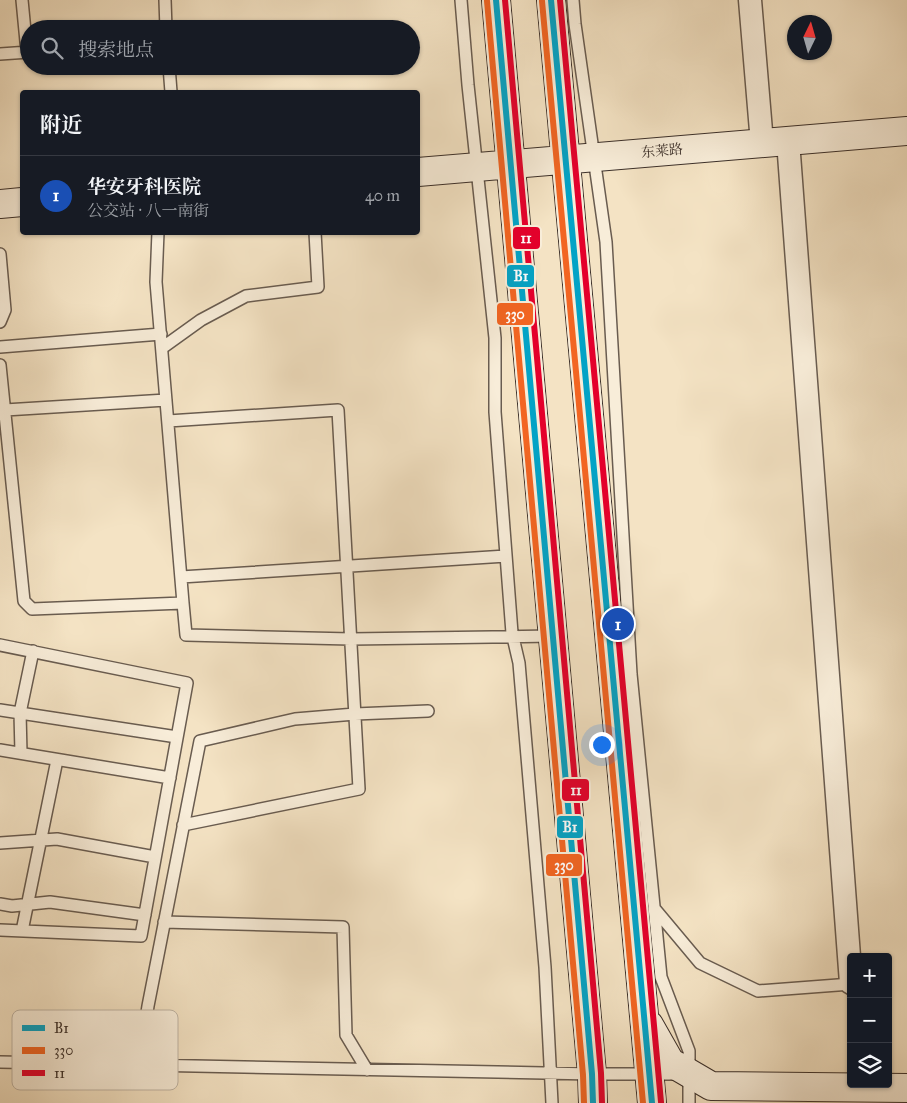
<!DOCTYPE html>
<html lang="zh">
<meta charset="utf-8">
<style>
body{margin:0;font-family:"IM FELL Great Primer","Noto Serif SC",serif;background:#20242c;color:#f1f3f6}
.controls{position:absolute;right:15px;bottom:15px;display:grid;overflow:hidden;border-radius:5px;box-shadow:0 1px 4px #0004}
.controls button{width:45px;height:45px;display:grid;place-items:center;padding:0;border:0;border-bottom:1px solid #363941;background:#171b24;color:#f1f3f6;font:25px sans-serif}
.compass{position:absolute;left:787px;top:15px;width:45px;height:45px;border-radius:50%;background:#171b24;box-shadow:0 1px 4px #0004;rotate:5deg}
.you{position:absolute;left:601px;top:744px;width:18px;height:18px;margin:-12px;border:4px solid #fff;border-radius:50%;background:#1a73e8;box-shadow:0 0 0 8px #1a73e833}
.badge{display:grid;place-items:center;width:32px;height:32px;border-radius:50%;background:#0f766e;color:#fff;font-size:16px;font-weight:700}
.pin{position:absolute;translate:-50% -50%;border:2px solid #fff;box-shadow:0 1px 5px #0006}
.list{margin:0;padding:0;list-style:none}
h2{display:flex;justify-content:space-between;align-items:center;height:65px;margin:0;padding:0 20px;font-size:21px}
h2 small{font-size:16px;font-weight:400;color:#9ea1a6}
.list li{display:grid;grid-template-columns:32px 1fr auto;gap:15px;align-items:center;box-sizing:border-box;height:80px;padding:0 20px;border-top:1px solid #363941}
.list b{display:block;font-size:19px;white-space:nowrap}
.list p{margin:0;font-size:16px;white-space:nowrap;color:#9ea1a6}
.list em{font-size:16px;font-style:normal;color:#9ea1a6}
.icon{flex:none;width:28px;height:28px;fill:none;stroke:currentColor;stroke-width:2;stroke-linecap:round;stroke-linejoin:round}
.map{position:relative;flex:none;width:907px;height:1103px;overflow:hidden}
.search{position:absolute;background:#171b24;box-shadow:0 1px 4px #0004;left:20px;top:20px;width:400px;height:55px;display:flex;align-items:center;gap:12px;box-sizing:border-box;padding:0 18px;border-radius:28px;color:#9ea1a6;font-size:19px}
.panel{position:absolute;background:#171b24;box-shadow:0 1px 4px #0004;left:20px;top:90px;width:400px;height:145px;border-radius:5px}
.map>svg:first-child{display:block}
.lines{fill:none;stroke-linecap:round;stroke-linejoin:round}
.lane-casing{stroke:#695c50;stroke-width:14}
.street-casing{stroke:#695c50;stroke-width:25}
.secondary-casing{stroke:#3b2f29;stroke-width:30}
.lane{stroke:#f8edd9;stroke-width:11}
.street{stroke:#f8edd9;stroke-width:22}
.secondary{stroke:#f8edd9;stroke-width:28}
.bus-1-casing{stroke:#f8edd9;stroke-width:10}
.bus-2-casing{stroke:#f8edd9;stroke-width:10}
.bus-3-casing{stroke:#f8edd9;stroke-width:10}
.bus-1{stroke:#03a3c6;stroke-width:6}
.bus-2{stroke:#f26522;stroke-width:6}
.bus-3{stroke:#e4002b;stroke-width:6}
.labels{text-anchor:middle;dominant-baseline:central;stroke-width:4.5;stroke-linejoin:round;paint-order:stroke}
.street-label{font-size:14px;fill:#3b2f29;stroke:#f8edd9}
.key{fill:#f8edd9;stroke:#bfb4a4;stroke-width:1}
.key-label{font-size:14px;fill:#3b2f29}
.line-badge{stroke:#f8edd9;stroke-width:2}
.badge-label{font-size:14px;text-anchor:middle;font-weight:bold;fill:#fff}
</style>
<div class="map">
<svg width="907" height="1103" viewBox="0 0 907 1103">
<rect width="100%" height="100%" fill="#f4e3c4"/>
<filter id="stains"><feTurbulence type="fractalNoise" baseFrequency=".004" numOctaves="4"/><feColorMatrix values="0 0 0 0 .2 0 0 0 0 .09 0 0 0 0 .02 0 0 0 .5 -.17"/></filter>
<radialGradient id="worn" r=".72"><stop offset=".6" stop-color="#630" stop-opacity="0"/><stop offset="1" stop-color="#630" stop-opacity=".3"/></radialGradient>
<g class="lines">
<defs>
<path id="lane" d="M22,0l5,52
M165,0l1,29
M461,0l7,85 27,253v74l17,221 7,30 26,304 7,136
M573,0l2,24 31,218 25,432 30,303 28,74v52
M0,54l29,-2
M169,66l2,26
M0,254l5,56 -5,12
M0,347l161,-13
M162,348l39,-28 45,-24 72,-9 -3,-55
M0,365l24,236 8,8 151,-6 -27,-321 2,-50
M5,410l161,-10
M168,421l170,-11 21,379 -176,36
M181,577l325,-21
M183,603l3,32 165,4 201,-3
M0,645l187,38 -46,253 -141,-6
M0,710l177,27
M0,750l170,28
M21,753l-1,-40 13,-62
M0,843l57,-4 98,18
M0,904l12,2 38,-4 95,13
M654,908l46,55 58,28 93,-7
M164,922l179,5 3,108 21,35
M22,931l35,-171
M0,1062l592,12h87
M139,1065l9,-59 52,-265 95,-22 60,-5 73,-3"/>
<path id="street" d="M750,0l12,143
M788,141l63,842"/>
<path id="secondary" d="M496,0l96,1074 1,29
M551,0l101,1103
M418,172l489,-41
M0,204l22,-2
M649,1025l21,37 41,24 196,2"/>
</defs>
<use href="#lane" class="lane-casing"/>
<use href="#street" class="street-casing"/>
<use href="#secondary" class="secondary-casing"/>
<use href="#lane" class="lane"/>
<use href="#street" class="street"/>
<use href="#secondary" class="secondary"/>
<defs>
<path id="bus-1" d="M496,0l96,1074 1,29
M551,0l101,1103"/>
<path id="bus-2" d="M487,1l96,1074 1,28
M542,1l101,1102"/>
<path id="bus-3" d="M505,0l96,1073 1,30
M560,0l101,1102"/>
</defs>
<use href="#bus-1" class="bus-1-casing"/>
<use href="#bus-2" class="bus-2-casing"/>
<use href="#bus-3" class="bus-3-casing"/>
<use href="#bus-1" class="bus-1"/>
<use href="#bus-2" class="bus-2"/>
<use href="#bus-3" class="bus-3"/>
</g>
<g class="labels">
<g class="street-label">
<text transform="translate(662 151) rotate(-5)">东莱路</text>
</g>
</g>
<rect x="12" y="1010" width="166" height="80" rx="8" class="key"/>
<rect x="22" y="1025" width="23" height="6" fill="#03a3c6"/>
<rect x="22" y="1047" width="23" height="7" fill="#f26522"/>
<rect x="22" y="1070" width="23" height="6" fill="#e4002b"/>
<g class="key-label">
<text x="54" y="1033">B1</text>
<text x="54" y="1055">330</text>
<text x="54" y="1078">11</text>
</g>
<g class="line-badge">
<rect x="512" y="226" width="29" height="24" rx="5" fill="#e4002b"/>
<rect x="506" y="264" width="29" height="24" rx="5" fill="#03a3c6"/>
<rect x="496" y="302" width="38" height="24" rx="5" fill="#f26522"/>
<rect x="561" y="778" width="29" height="24" rx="5" fill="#e4002b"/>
<rect x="556" y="815" width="28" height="24" rx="5" fill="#03a3c6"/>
<rect x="545" y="853" width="38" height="24" rx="5" fill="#f26522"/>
</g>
<g class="badge-label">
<text x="526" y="243">11</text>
<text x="521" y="281">B1</text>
<text x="515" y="319">330</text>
<text x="576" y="795">11</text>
<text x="570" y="832">B1</text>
<text x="564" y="870">330</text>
</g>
<rect width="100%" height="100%" filter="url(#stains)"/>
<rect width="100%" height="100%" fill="url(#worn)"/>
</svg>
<div class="controls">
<button>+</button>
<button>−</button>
<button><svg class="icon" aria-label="layers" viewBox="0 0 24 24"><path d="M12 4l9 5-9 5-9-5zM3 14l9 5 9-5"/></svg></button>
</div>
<svg class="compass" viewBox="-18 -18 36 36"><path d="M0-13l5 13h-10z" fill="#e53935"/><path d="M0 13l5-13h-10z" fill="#9ea1a6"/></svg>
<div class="you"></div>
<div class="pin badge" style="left:618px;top:624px;background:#1a4fb4">1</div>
<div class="search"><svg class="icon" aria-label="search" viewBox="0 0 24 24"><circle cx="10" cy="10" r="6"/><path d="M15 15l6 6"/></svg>搜索地点</div>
<section class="panel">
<h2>附近<small></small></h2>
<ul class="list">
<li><span class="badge" style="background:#1a4fb4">1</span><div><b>华安牙科医院</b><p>公交站 · 八一南街</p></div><em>40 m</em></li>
</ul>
</section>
</div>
